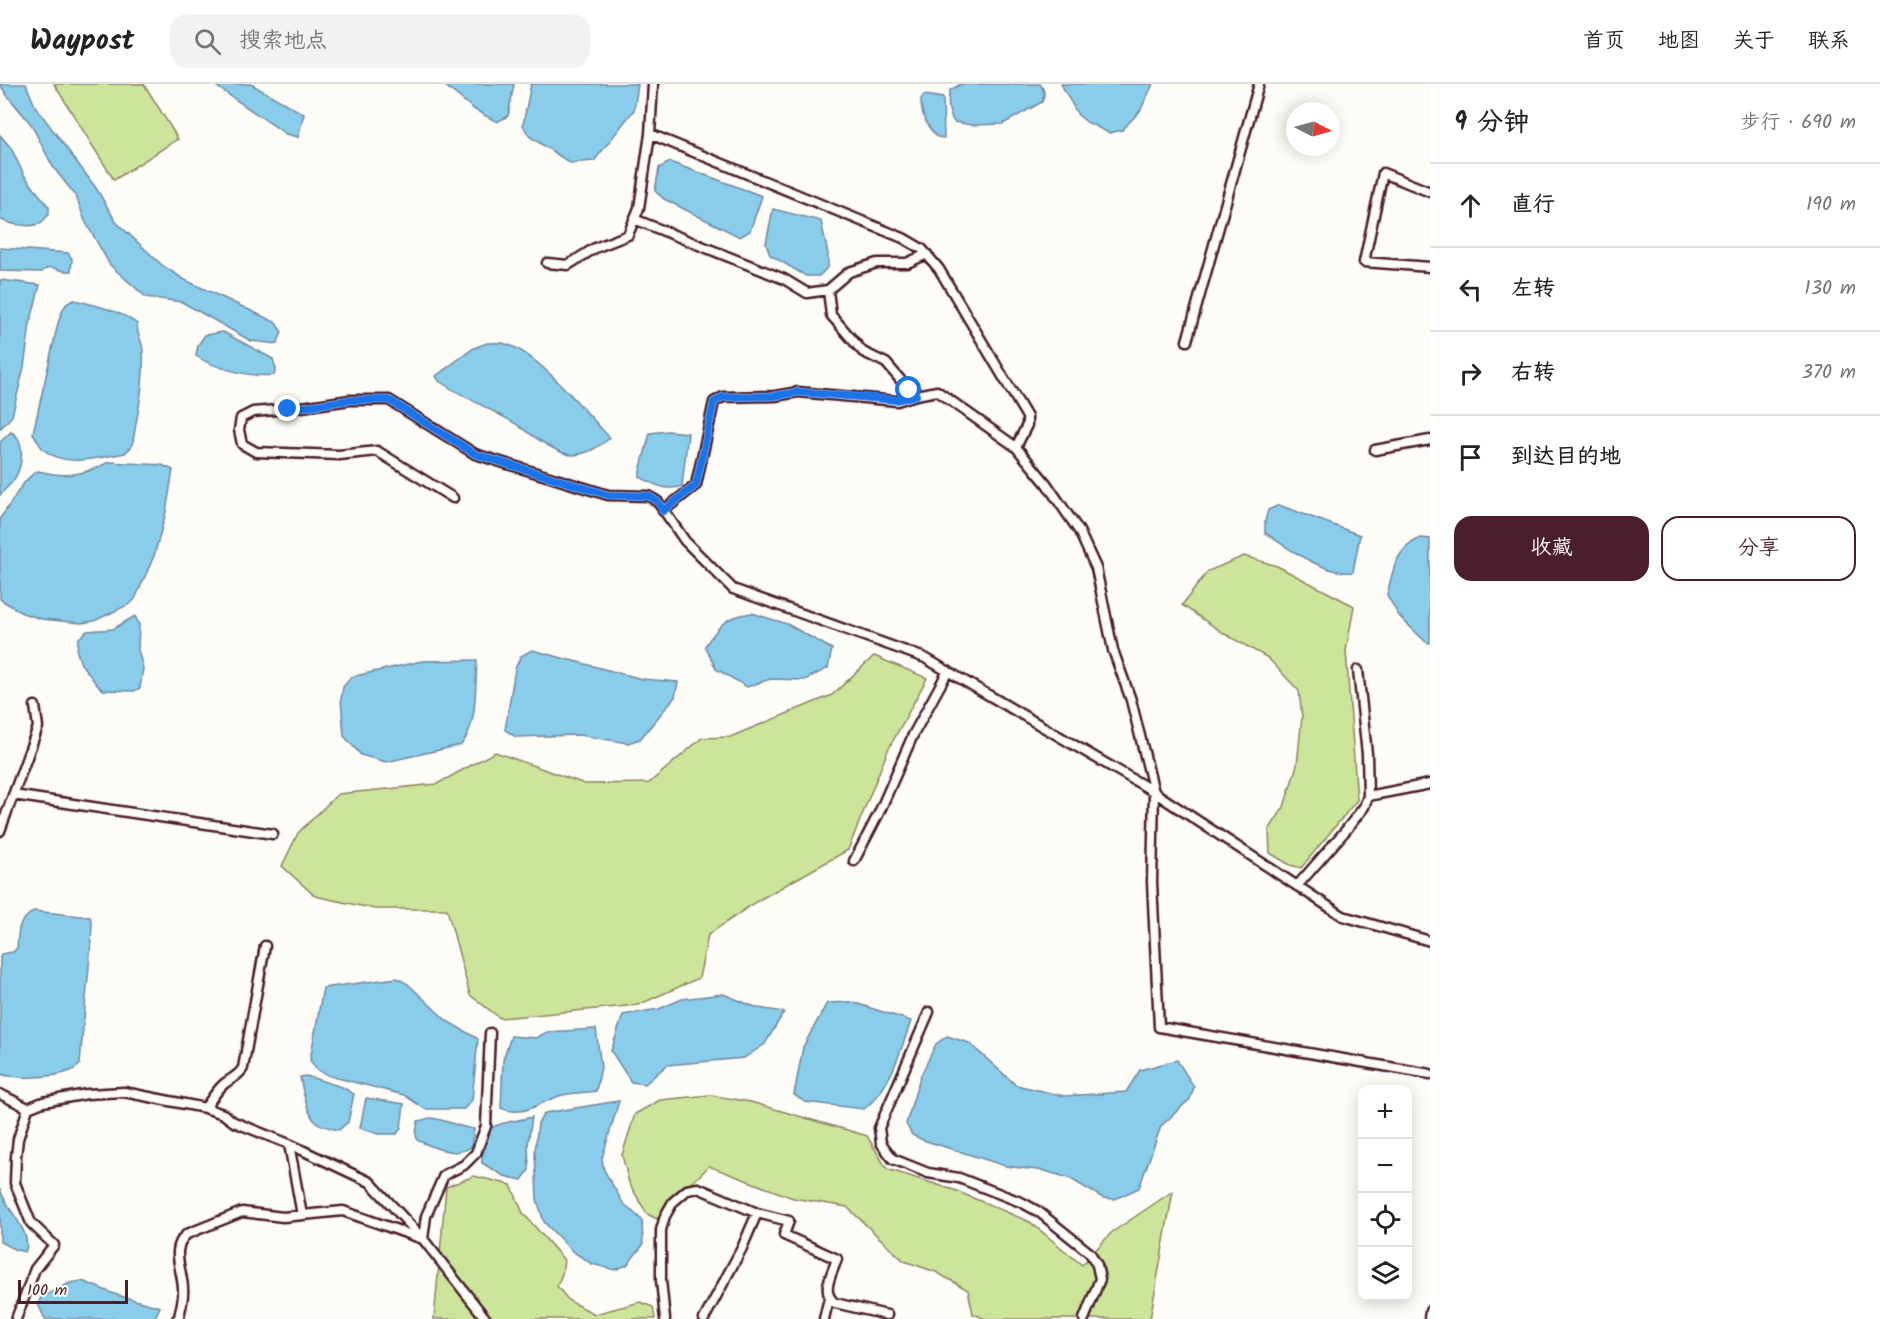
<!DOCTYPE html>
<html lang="zh">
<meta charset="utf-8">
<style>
body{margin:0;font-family:Kalam,"LXGW WenKai TC",sans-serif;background:#f2f2f2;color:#222}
.controls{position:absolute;right:18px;bottom:18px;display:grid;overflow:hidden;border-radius:12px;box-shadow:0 3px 15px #0003}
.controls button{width:54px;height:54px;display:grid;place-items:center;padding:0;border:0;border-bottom:2px solid #e0e0e0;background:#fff;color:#222;font:30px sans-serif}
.compass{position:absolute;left:1286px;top:18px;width:54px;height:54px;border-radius:50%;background:#fff;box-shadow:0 3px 15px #0003;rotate:96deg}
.scale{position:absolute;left:18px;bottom:15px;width:110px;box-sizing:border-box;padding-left:6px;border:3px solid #4a1f2b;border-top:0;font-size:16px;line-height:21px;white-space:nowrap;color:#4a1f2b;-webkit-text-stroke:4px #fdfcf7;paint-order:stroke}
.stop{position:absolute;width:18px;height:18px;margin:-14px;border:4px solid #1a73e8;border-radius:50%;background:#fff}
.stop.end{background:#1a73e8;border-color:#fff;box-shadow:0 2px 6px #0008}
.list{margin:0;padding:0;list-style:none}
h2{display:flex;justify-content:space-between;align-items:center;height:78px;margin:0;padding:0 24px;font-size:26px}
h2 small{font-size:20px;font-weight:400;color:#767676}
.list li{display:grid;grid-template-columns:39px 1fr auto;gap:18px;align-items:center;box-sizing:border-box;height:84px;padding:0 24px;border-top:2px solid #e0e0e0}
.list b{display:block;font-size:22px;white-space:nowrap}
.list em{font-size:20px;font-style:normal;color:#767676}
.actions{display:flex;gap:12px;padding:18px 24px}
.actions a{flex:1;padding:14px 0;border:2px solid #4a1f2b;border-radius:18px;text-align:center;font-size:21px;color:#4a1f2b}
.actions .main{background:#4a1f2b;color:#fff}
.icon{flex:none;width:33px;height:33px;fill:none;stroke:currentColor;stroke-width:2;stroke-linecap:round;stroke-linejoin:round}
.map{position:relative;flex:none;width:1430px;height:1235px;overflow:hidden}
header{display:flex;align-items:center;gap:36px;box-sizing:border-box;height:84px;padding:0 30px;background:#fff;border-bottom:2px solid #e0e0e0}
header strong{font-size:28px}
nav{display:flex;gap:33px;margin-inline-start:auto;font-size:21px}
.search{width:420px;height:54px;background:#f2f2f2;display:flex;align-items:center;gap:15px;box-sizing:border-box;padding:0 21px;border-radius:18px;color:#767676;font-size:22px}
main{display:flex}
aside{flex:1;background:#fff}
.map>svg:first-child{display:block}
.green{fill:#cde59b;stroke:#8c8263;stroke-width:1.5}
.water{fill:#8acdeb;stroke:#70879e;stroke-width:1.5}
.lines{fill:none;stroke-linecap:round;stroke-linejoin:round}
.minor-casing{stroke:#4a1f2b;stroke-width:13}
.minor{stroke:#fdfcf7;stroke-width:8}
.route{stroke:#1a73e8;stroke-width:8}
</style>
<header>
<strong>Waypost</strong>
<div class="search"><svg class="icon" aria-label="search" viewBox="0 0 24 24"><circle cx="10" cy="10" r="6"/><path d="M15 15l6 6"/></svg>搜索地点</div>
<nav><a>首页</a><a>地图</a><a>关于</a><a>联系</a></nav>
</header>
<main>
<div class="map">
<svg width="1430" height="1235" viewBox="0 0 1430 1235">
<rect width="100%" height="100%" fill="#fdfcf7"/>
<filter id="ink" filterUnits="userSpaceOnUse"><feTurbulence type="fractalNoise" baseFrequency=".0167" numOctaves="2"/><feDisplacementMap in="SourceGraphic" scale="12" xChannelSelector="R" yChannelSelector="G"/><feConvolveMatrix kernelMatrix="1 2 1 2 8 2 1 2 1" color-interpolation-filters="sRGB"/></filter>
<g filter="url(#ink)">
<path class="green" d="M54,0h90l34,55 -64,41z
M1244,472l33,10 77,40 -8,45 11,149 -56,68 -11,-3 -20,-12 -1,-23 15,-23 13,-42 5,-48 -3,-26 -31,-33 -43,-24 -43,-29 26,-34z
M874,572l53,22 -39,72 -40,100 -91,51 -49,34 -9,43 -61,27 -138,13 -30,-23 -23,-86h-72l-60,-13 -33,-30 16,-33 40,-39 99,-10 58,-32 90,32 64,-1 53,-45 28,-1 102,-42z
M710,1011l41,7 116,34 20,33 67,21 76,32 52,43 29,-32 62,-42 -23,128h-164l-13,-5 -5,-24 -32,-18 -32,-11 -57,-54 -54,-9 -84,-32 -15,15 -12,5 -25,33 -10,-5 -18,-31 -7,-28 13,-41 25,-14z
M474,1092l37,9 12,28 41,47 -2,14 -5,12 12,15 26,13 45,-12 13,5 2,12h-221l12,-132z"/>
<path class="water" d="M0,0h26l9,22 61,82 20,34 47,44 22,14 90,42 7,10 -5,12 -26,-3 -69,-39 -36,-5 -36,-32 -25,-44 -9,-25 -23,-29 -22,-43 -25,-30z
M213,0h38l53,30 -6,23 -12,-3z
M443,0h71l-6,32 -11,6 -22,-12z
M531,0h107v1l-4,25 -40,51 -24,2 -41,-27 -6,-11z
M961,0h79c5,7 5,11 2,18l-39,22 -31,1 -18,-3c-6,-9 -7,-22 -4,-32z
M1061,0h92l-13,27 -18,19 -13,3 -22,-11 -9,-7z
M924,11l19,3 1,40 -7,-1c-11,-12 -16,-20 -16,-38z
M0,51l11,13 13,27 25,32v7c-3,3 -6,8 -10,10 -10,4 -30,0 -39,-5z
M670,78l92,34 -12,35 -10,6 -76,-38 -9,-8 4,-23z
M773,125l48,12 7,33v13l-9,9h-13l-36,-21 -4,-12z
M0,164l68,5 4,6 -1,12c-13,3 -17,-10 -29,1l-42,-1z
M0,196l40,5 -10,39 -6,43 -12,49 -12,13z
M75,216c21,6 45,10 62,24 0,14 6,16 6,27 2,30 -5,60 -10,90l-2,6 -6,6c-25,4 -61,16 -82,-4 -4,-4 -7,-12 -10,-16l25,-110c4,-10 5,-21 17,-23z
M223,248l50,27 3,10 -2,6c-22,3 -60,-7 -78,-19l2,-11 7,-10z
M487,259c6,0 13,-1 19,1 31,8 81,70 104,94 -12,9 -22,16 -37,17 -15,0 -44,-22 -57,-31 -25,-15 -53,-27 -77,-43l-3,-5 38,-28z
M668,347l20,2 -6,53c-15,6 -29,-2 -42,-9v-6l10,-38z
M11,348c16,8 11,37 2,49 -4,5 -9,9 -13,14v-53z
M109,378l53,3 11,5 -7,42 -12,44 -19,43 -5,5 -36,17 -13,2 -39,-4 -20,-6 -22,-14v-81c13,-15 20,-37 38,-47 27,7 46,4 71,-9z
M1279,421l81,30 -7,37c-29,3 -65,-24 -88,-39v-12l3,-11z
M1420,454l10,1v104l-4,-1 -27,-26 -12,-21c6,-25 8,-45 33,-57z
M752,529l35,11 45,25 -4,19 -23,12 -35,-1 -23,8 -31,-18 -11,-23c14,-21 21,-30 47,-33z
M135,532l4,9 -1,25 5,18 -3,20 -6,3 -31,-1 -5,-4 -17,-22 -4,-12 1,-13 9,-8 26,-2z
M532,566l110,29 36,3 -3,15 -35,42 -12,4 -49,-8 -63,2 -11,-7 10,-61 6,-13z
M477,576c-2,26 1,65 -16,85l-75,17 -25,-7 -17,-19 -3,-37 2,-12 8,-10 71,-16z
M34,827l56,6 2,7c-2,47 -9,93 -12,140 -11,15 -63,15 -80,10v-116l1,-4 12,-2 4,-4c2,-19 -1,-25 17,-37z
M397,894l11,6 39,37 31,18 -6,61 -8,9h-39l-21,-14 -74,-19 -13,-6 -7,-10 13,-72z
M723,910l35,14 26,4 -19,32 -21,14 -77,7 -22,19 -14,-2 -20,-31 12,-36 36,-6 23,-10z
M852,918l59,19c-11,31 -20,67 -47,88l-59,-7 -11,-7 9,-48 24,-44z
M596,945l5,38 -5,24c-11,2 -26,1 -37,5 -21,7 -36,22 -58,12l2,-48 8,-24 25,2 11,-6z
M947,952l22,7 47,42 48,11 62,-4 14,-22 37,-10 17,27 -4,12 -29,27 -22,62 -24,11 -12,-1 -34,-20 -24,-7 -39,-5 -83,-26 -11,-5 -6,-11 14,-47 16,-33z
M306,992l36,11 12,7 -6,28 -9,8c-8,-2 -16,-3 -23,-8 -9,-8 -14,-34 -16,-45z
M366,1014l38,6 -3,24 -4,6h-19l-18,-6z
M619,1017l-17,57 2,12 19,33 19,17 1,25 -16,20 -12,5 -23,-6 -20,-13 -28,-29 -7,-23 -2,-48 3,-28 7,-10z
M532,1033l-4,27 1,26 -7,10 -18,-4 -22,-13v-6l9,-29c13,-7 27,-7 41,-11z
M430,1034c15,1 28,9 44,11l-3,18c-15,11 -39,0 -54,-7l-1,-6 2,-13z
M0,1105c5,19 34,44 25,63l-11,-3 -14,-7z
M82,1197l35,14 43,12 -6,12h-109l-7,-15 3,-7 29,-14z"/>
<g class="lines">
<defs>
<path id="minor" d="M650,50l253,104 19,11 17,20 88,148v8l-11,22
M1430,108l-47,-19 -19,89 66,5
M634,135l150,60 23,14 21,-3 21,-18 28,-9h30l20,-9
M547,179l21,2 27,-17 33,-13 11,-27 11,-74 3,-50
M828,206l3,25 32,37 23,11 23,27 7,5 21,-4 79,56 30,36 33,48 17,37 17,82 18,50 23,92 -2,90 7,145 271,47
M1187,257l72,-257
M1375,366l55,-10
M453,414l-76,-47 -38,4 -83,-3 -14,-8 -3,-14 2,-12 12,-6 35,-3 62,-9h39l86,54 133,41 41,1 9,6 27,39 48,48 192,69 221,129 197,129 87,25
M663,427l33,-26 18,-83 9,-5 52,-1 23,-4 99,9 19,-6
M13,711l260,39
M1368,712l62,-12
M0,747l38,-104 -3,-21
M854,777l25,-48 34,-78 35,-64
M1297,802l49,-56 18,-23 4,-11 -1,-42 -9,-84
M929,928l-50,116 2,15 12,16 35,14 31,5 64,25 16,9 51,41 7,12 3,14 -16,40
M0,1010l28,14
M205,1024c6,-8 11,-17 19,-24 7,-6 14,-7 19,-16l22,-122
M289,1060l13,71
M16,1235l19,-50 19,-24 -23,-22 -16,-40 1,-26 2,-18 10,-31 15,-6 44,-8 37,-2 81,16 18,6 11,8 55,22 81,38 53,57 63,80
M177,1235l2,-1c1,-8 4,-16 4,-24 2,-21 -15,-44 4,-60l55,-22 41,5 60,-6 80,28 3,-23 18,-41 20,-10 12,-12 10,-27 4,-93
M665,1235l-4,-39v-50l4,-14 8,-14 14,-12 11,-2 59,25 32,8 -5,14 53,24c-5,15 -17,33 -2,44l52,12
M704,1235l38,-71 15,-35
M824,1235l5,-21
M1429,1235l1,-8"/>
</defs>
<use href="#minor" class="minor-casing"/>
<use href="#minor" class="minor"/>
</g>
</g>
<g class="lines" filter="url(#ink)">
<path class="route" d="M288,325l62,-9h39l86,54 133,41 41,1 9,6 5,9 33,-26 18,-83 9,-5 52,-1 23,-4 99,8 19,-5 -7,-5"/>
</g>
</svg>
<div class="controls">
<button>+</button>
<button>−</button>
<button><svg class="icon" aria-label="locate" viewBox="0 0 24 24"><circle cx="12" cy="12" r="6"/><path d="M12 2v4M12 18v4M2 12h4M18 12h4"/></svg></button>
<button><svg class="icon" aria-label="layers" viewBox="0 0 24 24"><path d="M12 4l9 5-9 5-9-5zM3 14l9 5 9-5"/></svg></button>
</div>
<svg class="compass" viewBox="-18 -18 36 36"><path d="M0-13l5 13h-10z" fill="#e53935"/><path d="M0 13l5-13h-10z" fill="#767676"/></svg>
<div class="scale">100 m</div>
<div class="stop" style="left:909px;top:306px"></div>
<div class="stop end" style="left:288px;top:325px"></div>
</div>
<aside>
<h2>9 分钟<small>步行 · 690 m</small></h2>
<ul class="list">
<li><svg class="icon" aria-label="ahead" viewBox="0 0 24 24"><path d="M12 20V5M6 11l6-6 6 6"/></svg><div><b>直行</b></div><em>190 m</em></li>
<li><svg class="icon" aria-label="left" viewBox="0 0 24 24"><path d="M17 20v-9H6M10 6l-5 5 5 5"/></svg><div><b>左转</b></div><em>130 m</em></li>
<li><svg class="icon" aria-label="right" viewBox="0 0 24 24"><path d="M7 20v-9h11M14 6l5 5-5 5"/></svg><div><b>右转</b></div><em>370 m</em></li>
<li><svg class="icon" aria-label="arrive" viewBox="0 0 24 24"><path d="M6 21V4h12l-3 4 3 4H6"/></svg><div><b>到达目的地</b></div></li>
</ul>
<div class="actions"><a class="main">收藏</a><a>分享</a></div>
</aside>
</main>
